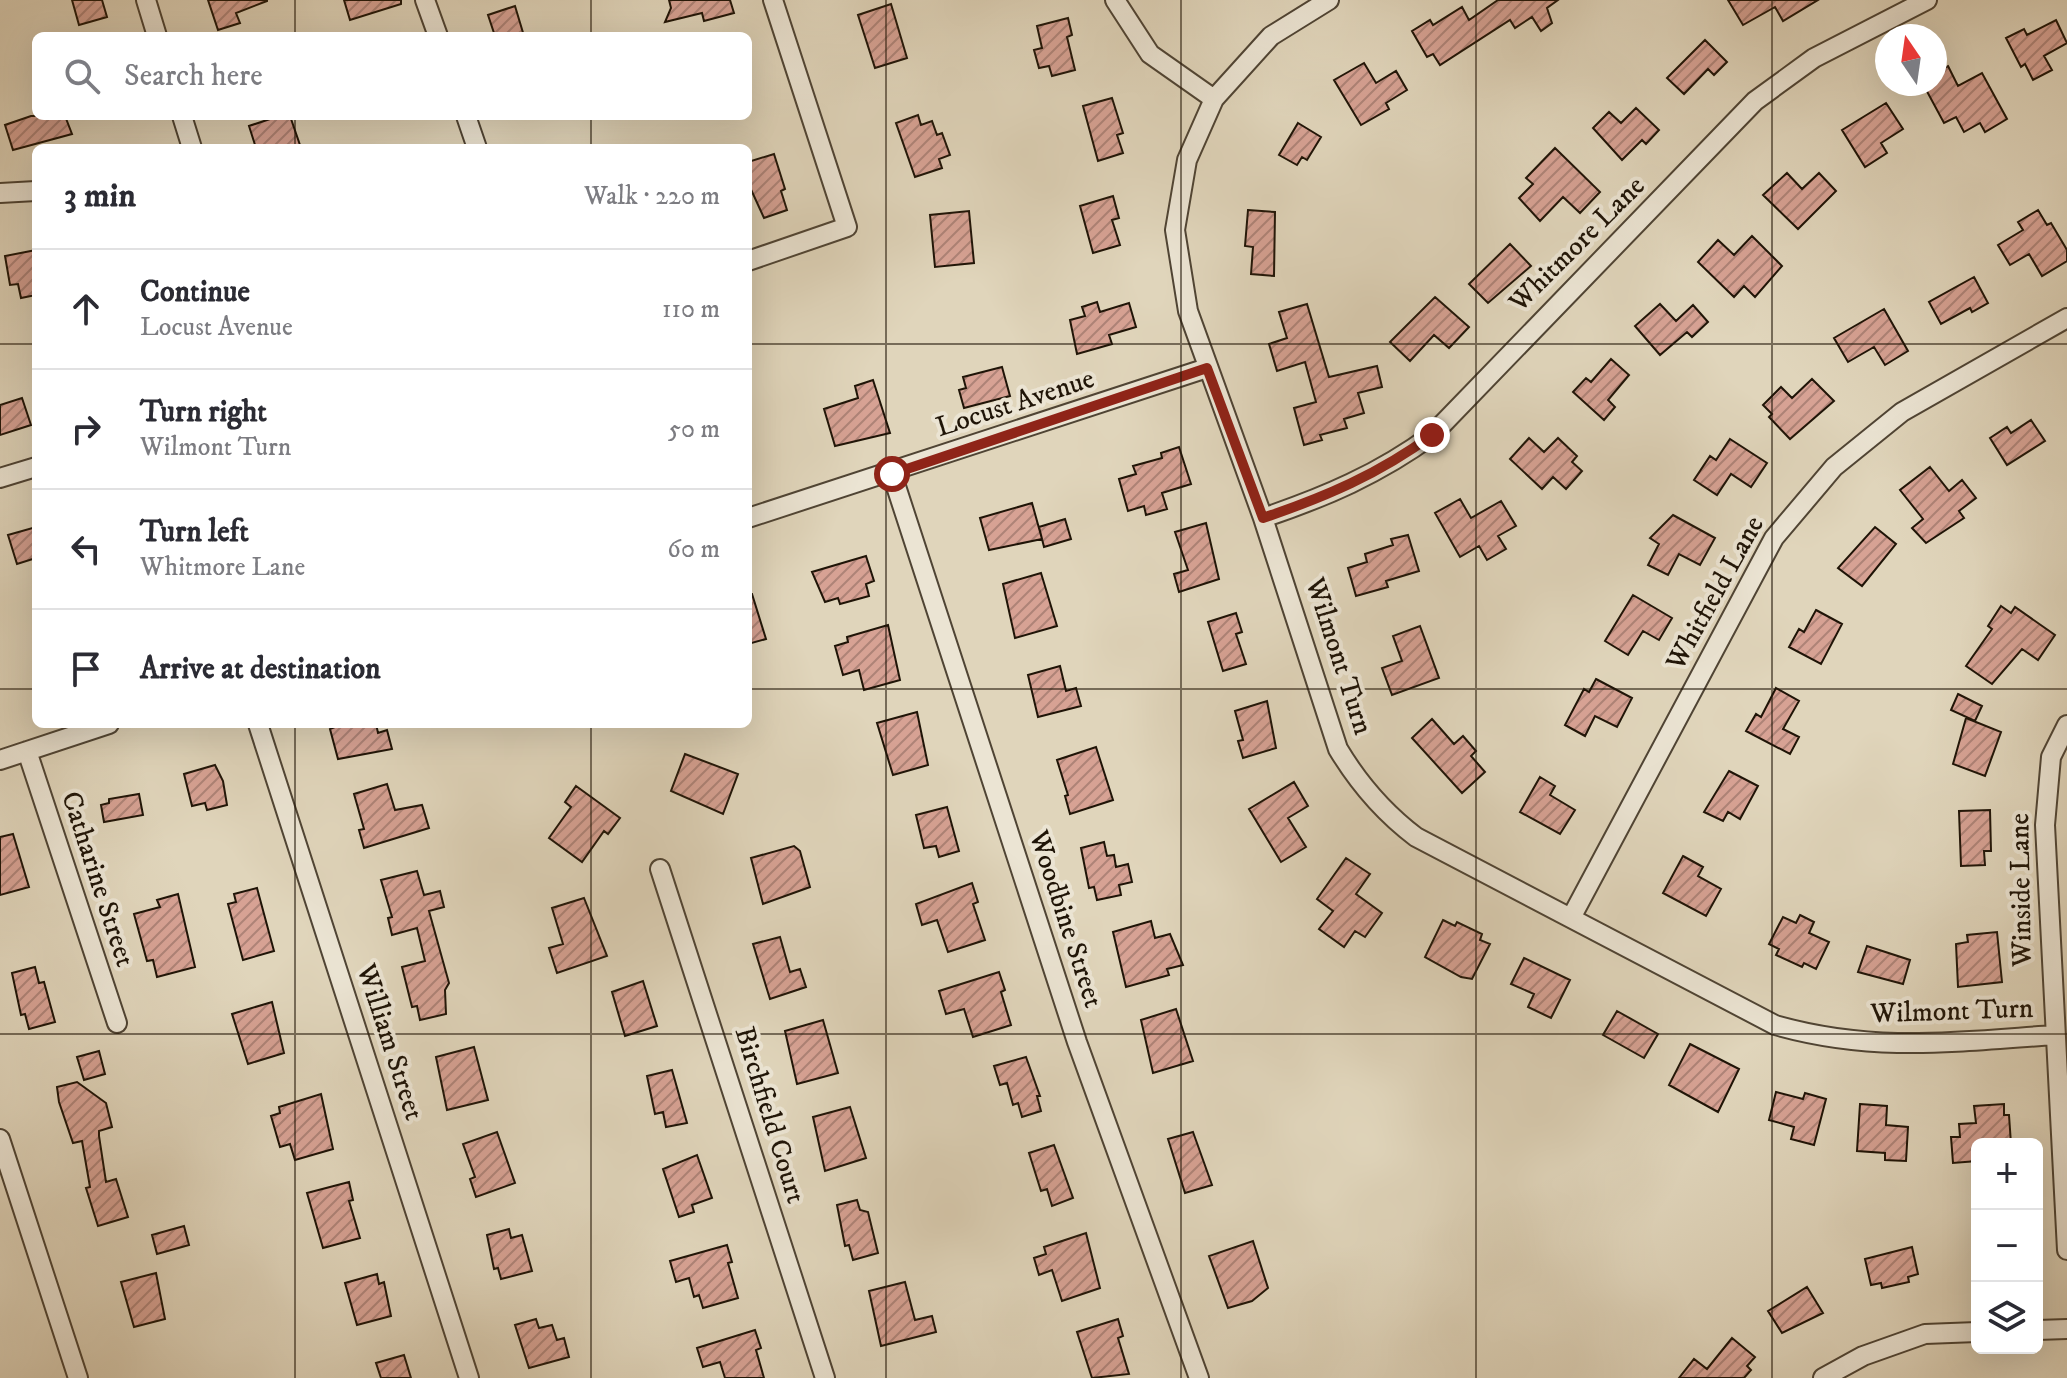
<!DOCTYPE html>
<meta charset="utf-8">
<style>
body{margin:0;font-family:"IM FELL DW Pica",serif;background:#f2f2f3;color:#2b2b33}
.controls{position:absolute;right:24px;bottom:24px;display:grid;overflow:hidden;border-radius:12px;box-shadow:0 8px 32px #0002}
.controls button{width:72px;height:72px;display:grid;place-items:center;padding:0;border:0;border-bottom:2px solid #e1e1e2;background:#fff;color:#2b2b33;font:40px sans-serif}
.compass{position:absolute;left:1875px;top:24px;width:72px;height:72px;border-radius:50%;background:#fff;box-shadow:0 8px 32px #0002;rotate:347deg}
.stop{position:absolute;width:24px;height:24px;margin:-18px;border:6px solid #8f2418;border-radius:50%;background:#fff}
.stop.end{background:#8f2418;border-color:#fff;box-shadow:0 2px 8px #0008}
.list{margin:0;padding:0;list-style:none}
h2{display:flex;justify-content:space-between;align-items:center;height:104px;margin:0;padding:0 32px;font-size:34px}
h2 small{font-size:26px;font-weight:400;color:#7c7c81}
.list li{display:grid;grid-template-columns:52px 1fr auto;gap:24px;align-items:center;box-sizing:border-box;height:120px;padding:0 32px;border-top:2px solid #e1e1e2}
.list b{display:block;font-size:30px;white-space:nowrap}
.list p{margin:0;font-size:26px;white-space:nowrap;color:#7c7c81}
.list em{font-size:26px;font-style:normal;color:#7c7c81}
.icon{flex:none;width:44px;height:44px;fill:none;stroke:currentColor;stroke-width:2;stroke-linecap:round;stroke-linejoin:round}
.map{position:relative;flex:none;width:2067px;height:1378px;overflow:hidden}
.search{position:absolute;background:#fff;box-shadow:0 8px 32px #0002;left:32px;top:32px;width:720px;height:88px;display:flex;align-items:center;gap:20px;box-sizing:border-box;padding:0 28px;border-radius:12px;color:#7c7c81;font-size:30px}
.panel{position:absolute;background:#fff;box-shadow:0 8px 32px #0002;left:32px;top:144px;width:720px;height:584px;border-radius:12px}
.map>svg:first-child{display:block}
.building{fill:url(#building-hatch);stroke:#1f1407;stroke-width:2}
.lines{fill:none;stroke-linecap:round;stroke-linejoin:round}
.street-casing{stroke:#4f4434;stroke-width:22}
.street{stroke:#ebe4d3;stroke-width:18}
.route{stroke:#8f2418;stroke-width:10}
.grid{fill:none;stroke:#1f1407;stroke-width:2;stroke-opacity:0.55}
.labels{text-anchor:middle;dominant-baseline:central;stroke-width:8;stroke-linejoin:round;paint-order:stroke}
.street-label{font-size:28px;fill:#1f1407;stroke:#ebe4d3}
</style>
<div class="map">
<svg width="2067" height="1378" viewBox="0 0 2067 1378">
<defs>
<pattern id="building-hatch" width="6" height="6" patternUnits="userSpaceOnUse" patternTransform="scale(2)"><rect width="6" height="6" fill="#d7a294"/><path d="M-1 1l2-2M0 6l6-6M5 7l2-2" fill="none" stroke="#ae8377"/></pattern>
</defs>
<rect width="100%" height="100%" fill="#e0d5bb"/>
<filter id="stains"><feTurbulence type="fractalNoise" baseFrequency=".0025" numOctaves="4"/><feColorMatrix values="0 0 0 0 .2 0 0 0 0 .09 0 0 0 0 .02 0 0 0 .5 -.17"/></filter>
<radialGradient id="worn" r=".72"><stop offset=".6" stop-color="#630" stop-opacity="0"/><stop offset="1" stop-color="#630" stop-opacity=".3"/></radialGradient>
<path class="building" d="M72,0h30l5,17 -28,8z
M208,0h59v1l-31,12 4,10 -22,7z
M344,0h57v4l-51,16z
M669,0h61l4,13 -30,8 -2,-8 -37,9 6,-14z
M1498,0h60l-11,8 5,15 -11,8 -9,-14 -17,11 -5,-8 -70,45 -7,-11 -6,3 -15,-26 18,-11 3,5 29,-18 7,13z
M1728,0h90l-35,21 -8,-14 -32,18z
M891,4l16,54 -32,10 -17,-53z
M515,6l9,30h-29l-7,-21z
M1068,18l4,17 -5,2 8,33 -23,6 -3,-10 -10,2 -5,-18 8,-2 -5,-22z
M2056,20l11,23 -23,13 8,14 -19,10 -8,-16 -4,3 -15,-29 18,-9 3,6z
M1705,40l22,22 -13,13 -6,-6 -24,25 -17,-16z
M1364,63l12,20 20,-12 11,19 -21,13 3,6 -28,16 -27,-45z
M1948,66l10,20 24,-13 25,46 -22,13 -5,-9 -16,9 -8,-15 -12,6 -21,-39h12v-11z
M1112,98l11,35 -6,2 6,18 -25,8 -15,-55z
M1886,103l17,26 -22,14 6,10 -22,14 -23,-37z
M1636,108l23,22 -13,14 -4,-4 -20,20 -29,-32 16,-16 12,11z
M918,115l3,10 11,-4 5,14 5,-2 8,22 -11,4 3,9 -27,9 -19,-54z
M31,116h34l7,18 -59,16 -8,-25z
M279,116h11l11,32h-45l-7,-22z
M1298,123l23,14 -14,23 -5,-3 -5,8 -18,-10z
M1555,148l45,44 -20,21 -17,-16 -23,24 -21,-23 14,-14 -7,-6z
M774,154l11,35 -4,2 6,19 -23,8 -16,-35v-21z
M1787,173l15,16 17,-16 17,18 -38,38 -35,-34z
M1113,196l6,22 -7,2 8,25 -27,8 -13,-47z
M1248,210l27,2 -1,64 -23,-2 2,-27 -8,-1z
M2038,210l9,15 4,-2 16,27v11l-25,15 -13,-22 -19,11 -12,-20 25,-15 -5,-8z
M969,211l5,52 -39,4 -5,-52z
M1752,236l30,30 -27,31 -11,-11 -10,11 -36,-35 20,-22 16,15z
M1510,244l21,22 -43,37 -19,-19z
M36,250v45l-15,3 -3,-14 -8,1 -5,-29z
M1974,277l14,26 -16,9 -2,-4 -29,16 -12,-22z
M1435,297l34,30 -20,21 -15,-13 -24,26 -20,-19z
M1097,302l3,10 29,-9 7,24 -27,8 3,9 -35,10 -7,-34 15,-4 -3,-9z
M1307,304l22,73 48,-11 5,21 -24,6 6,20 -20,6 3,9 -27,7 2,5 -18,5 -10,-37 22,-6 -11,-40 -28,9 -8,-27 18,-6 -8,-26z
M1660,304l16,17 17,-16 15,17 -16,15 -5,-5 -27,23 -25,-29z
M1884,309l24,42 -23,14 -11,-18 -26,15 -14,-24z
M1611,359l18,16 -21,25 7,7 -11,13 -31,-28 13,-14 5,4z
M1002,367l8,29 -46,12 -5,-18 7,-2 -3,-11z
M1812,379l22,22 -44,38 -21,-22 3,-3 -9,-9 18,-18 11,11z
M873,380l17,53 -55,13 -11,-37 34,-11 -3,-12z
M22,398l9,27 -31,10v-30z
M2031,420l14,21 -38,24 -17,-27 17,-11 4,6z
M1529,438l15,14 14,-14 19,18 -5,6 10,9 -16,18 -13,-12 -11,12 -32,-30z
M1730,439l37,24 -16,24 -20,-13 -14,21 -23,-15 16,-24 6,4z
M1179,447l12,37 -29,9 5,16 -21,6 -2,-9 -16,5 -9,-32 17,-5 -3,-8 29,-8 -1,-5z
M1930,467l19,24 13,-11 14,18 -17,13 5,7 -38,25 -14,-15 11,-9 -23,-29z
M1460,499l11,19 30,-17 15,25 -18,10 8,13 -19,11 -8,-14 -19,11 -25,-44z
M1032,503l10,36 -53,11 -9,-32z
M1673,515l42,23 -15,27 -21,-11 -11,21 -20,-10 11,-21 -9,-6z
M1065,519l6,20 -27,8 -5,-20z
M1206,523l13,56 -40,13 -5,-18 14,-4 -13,-38z
M36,527v31l-19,6 -9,-29z
M1875,527l21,17 -34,42 -24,-18z
M1408,535l11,36 -33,10 2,6 -32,9 -8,-28 19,-6 -2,-8 28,-9 -2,-6z
M866,556l8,25 -8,3 3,12 -29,8 -2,-6 -13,4 -13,-30z
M1041,573l16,53 -42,12 -12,-54z
M748,594h4l14,45 -18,5z
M1633,595l39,23 -13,22 -16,-9 -15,24 -23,-14z
M2001,606l10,7 4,-6 40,28 -17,25 -16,-11 -30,35 -26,-18 26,-37 -4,-3z
M1816,610l26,14 -21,40 -32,-17 10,-18 5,3z
M1236,613l6,19 -6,2 10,30 -23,7 -15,-49z
M888,625l12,55 -36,10 -5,-20 -16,5 -8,-29 13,-4 -1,-5z
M1420,626l19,52 -47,17 -10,-27 20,-7 -9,-25z
M1060,666l6,25 10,-3 5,18 -43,11 -10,-42z
M1596,679l36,19 -15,29 -22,-11 -10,20 -20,-11 19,-36 5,3z
M1776,688l23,13 -16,28 16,8 -9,17 -44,-23 10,-17 5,3z
M1958,694l24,12 -7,15 -24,-11z
M1267,701l9,47 -33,10 -5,-17 5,-1 -8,-29z
M917,712l11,53 -35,10 -16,-52z
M1966,718l35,14 -16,44 -32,-12z
M1432,719l22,25 9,-8 13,15 -5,5 14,16 -23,21 -50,-55z
M342,724h34l2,9 9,-3 5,19 -54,10 -8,-30z
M1096,747l17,53 -43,14 -5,-18 3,-1 -11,-35z
M685,754l53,20 -15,40 -52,-23z
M215,765l8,16 4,24 -20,5 -2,-7 -13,3 -8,-32z
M1729,771l29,15 -18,33 -12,-7 -5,9 -19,-9z
M1540,777l15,9 -5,9 25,15 -15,24 -40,-22z
M1294,782l14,24 -20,12 18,29 -25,15 -32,-53z
M387,784l8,26 27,-5 7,23 -65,20 -5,-18 5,-1 -10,-35z
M576,786l44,32 -12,16 -4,-3 -22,31 -33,-24 22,-31 -6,-5z
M139,794l4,21 -39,7 -3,-17 8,-2v-4z
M947,807l12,44 -20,6 -3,-11 -12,2 -8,-33z
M1990,810l1,41h-7l1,14 -24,1 -2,-55z
M13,834l16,53 -29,8v-58z
M1104,842l3,14 7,-1 2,12 12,-3 4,18 -13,3 2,10 -24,5 -3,-13 -5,1 -8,-40z
M794,846l6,5 10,36 -47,17 -12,-46z
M1683,856l20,11 -5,9 23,13 -15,27 -43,-23z
M1346,858l24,16 -14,20 26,19 -17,24 -10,-6 -11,16 -25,-18 14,-18 -16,-12z
M417,871l7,24 16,-4 4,16 -15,4 20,72 -4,7 1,24 -26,6 -3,-14 -5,1 -10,-40 23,-6 -8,-33 -25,7 -4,-17 4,-1 -11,-37z
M972,883l6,19 -5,2 12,36 -37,12 -11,-32 -15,5 -6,-21z
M257,888l17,63 -31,9 -15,-56 8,-2 -2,-8z
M178,894l17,73 -38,10 -4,-17 -6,1 -13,-47 26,-7 -3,-7z
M584,898l23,58 -50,17 -8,-25 14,-4 -11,-36z
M1800,915l14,7 -5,11 20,9 -13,27 -12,-6 -2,4 -26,-12 3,-6 -10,-5 14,-27 13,6z
M1443,920l12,6 2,-4 25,12 -2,6 10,4 -18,35 -11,-2 -36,-20z
M1151,921l4,17 15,-4 13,31 -16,4 2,6 -43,12 -13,-55z
M1997,932l5,50 -44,5 -2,-43 12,-2 -1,-7z
M780,937l10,35 10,-3 6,18 -36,12 -17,-55z
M1867,946l43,14 -7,24 -45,-12z
M1524,958l46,22 -19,38 -23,-11 6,-13 -23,-10z
M35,967l4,16 5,-1 11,40 -26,7 -4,-15 -4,1 -9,-42z
M999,972l6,18 -4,2 10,33 -38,12 -9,-28 -18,5 -7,-23z
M643,981l14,45 -32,10 -13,-44z
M272,1002l12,51 -36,11 -16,-50z
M1176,1009l17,52 -40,12 -12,-53z
M1617,1011l41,23 -14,24 -41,-23z
M823,1020l15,53 -41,11 -12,-53z
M1690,1044l49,25 -21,43 -49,-27z
M474,1047l14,53 -41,10 -11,-53z
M99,1051l6,23 -21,6 -7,-23z
M1026,1057l14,39h-3l4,15 -19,6 -4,-14 -5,2 -6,-22 -7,2 -6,-19z
M672,1070l15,53 -21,4 -3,-15 -8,2 -8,-38z
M77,1082l29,21 6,24 -13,4v5l7,46 10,-3 12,38 -30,9 -12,-38 4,-1 -8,-46 -9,2 -14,-41 -2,-15z
M1776,1092l27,7 2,-6 21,6 -12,46 -23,-6 3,-12 -25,-7z
M321,1094l12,55 -38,11 -5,-16 -10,3 -9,-31 9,-3 -1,-6z
M1860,1104l27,2 -1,19 22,2 -2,34 -21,-1v-7l-28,-2z
M2004,1104v11h5l2,29h-34v17l-24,2 -2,-26h9l-1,-13 17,-1 -2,-17z
M850,1107l16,51 -41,13 -12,-54z
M497,1132l18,51 -39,14 -6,-18 5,-2 -12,-33z
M1193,1132l19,53 -27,8 -17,-54z
M1054,1145l19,53 -21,8 -5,-17 -6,2 -12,-38z
M697,1155l15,43 -20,7 2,7 -15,5 -16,-48z
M349,1182l4,18 -4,1 11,37 -37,10 -16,-55z
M857,1200l3,10 8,2 10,41 -25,7 -4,-15 -4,1 -8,-41z
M184,1226l5,19 -32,9 -5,-19z
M509,1229l2,9 11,-3 10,36 -31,8 -3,-11 -4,1 -7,-34z
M1086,1233l14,55 -38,13 -10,-31 -13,5 -5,-17 12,-4 -2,-7z
M1253,1241l15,47 -16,13 -24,7 -19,-52z
M727,1245l5,17 -4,1 10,35 -35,10 -4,-13 -5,2 -5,-19 -13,4 -6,-21z
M1912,1247l6,27 -10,3 1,5 -27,6 -1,-5 -10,2 -6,-26z
M156,1273l9,46 -31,8 -13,-45z
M377,1274l2,10 5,-2 7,34 -34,9 -12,-42z
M905,1282l10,38 17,-4 4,16 -55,14 -12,-55z
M1807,1287l16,26 -41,20 -14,-22z
M536,1319l3,9 13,-3 5,15 7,-2 5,19 -40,11 -14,-43z
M1118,1319l5,17 -5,2 11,36 -37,4 -15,-46z
M755,1330l6,18 -5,2 8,28h-39l-5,-16 -17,5 -6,-19z
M1732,1338l23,19 -8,9 4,4 -7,8h-65l15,-19 13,10z
M404,1355l7,23h-30l-5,-15z"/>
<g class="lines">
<defs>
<path id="street" d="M146,0l11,36
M425,0l13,36
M1115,0l35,54 64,45
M1329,0l-58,36 -57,63 -27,61 -12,70 13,81 75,207 75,231c21,35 45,63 78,88l359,188c98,28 179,17 279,10
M182,116l10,32
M466,116l11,32
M0,193l36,-2
M748,261l99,-34 -74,-227
M892,474l185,568 122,336
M0,478l36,-11
M748,518l459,-150
M1263,518c62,-21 116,-44 169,-83l323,-334 59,-43 113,-58
M258,724l211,654
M2067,725l-16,32 -6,68 22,425
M27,751l90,272
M0,760l109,-36
M660,869l165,509
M1572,916l202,-378 60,-71 68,-55 165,-94
M0,1139l78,239
M2037,1330l30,-1
M1823,1378l40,-22 62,-22 52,-2"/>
</defs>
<use href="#street" class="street-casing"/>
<use href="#street" class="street"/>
</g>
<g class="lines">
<path class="route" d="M892,474l315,-106 56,150c62,-21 116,-44 169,-83"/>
</g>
<path class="grid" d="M295,0v36M591,0v36M886,0v1378M1181,0v1378M1476,0v1378M1772,0v1378M295,116v32M591,116v32M0,344h36M748,344h1319M0,689h36M748,689h1319M295,724v654M591,724v654M0,1034h2067"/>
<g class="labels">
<g class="street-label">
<text transform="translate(1577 244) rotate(-45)">Whitmore Lane</text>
<text transform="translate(1015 403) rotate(-18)">Locust Avenue</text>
<text transform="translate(1715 593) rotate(-61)">Whitfield Lane</text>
<text transform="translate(1339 656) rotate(72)">Wilmont Turn</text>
<text transform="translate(98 879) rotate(72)">Catharine Street</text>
<text transform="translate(2021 890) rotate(-91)">Winside Lane</text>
<text transform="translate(1066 919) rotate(72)">Woodbine Street</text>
<text transform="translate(1952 1011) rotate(-2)">Wilmont Turn</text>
<text transform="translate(390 1042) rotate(72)">William Street</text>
<text transform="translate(770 1115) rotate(73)">Birchfield Court</text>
</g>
</g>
<rect width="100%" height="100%" filter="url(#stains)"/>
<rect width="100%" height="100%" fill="url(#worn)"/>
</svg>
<div class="controls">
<button>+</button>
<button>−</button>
<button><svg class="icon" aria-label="layers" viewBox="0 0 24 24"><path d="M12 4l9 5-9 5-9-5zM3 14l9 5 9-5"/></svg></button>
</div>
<svg class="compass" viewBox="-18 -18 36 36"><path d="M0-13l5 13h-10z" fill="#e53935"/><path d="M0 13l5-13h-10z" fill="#7c7c81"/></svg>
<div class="stop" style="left:892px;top:474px"></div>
<div class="stop end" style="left:1432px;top:435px"></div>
<div class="search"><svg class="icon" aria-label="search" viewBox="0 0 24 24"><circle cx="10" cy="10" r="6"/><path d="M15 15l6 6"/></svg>Search here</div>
<section class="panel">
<h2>3 min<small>Walk · 220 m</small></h2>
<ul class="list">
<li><svg class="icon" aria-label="ahead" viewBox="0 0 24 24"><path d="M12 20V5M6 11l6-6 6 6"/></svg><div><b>Continue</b><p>Locust Avenue</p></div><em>110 m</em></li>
<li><svg class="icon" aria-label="right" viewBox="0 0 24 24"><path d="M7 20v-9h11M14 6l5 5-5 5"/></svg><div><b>Turn right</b><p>Wilmont Turn</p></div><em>50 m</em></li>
<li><svg class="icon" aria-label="left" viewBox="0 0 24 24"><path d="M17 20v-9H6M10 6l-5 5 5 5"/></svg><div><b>Turn left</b><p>Whitmore Lane</p></div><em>60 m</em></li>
<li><svg class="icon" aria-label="arrive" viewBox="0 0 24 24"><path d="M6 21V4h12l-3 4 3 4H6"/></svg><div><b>Arrive at destination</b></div></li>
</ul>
</section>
</div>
